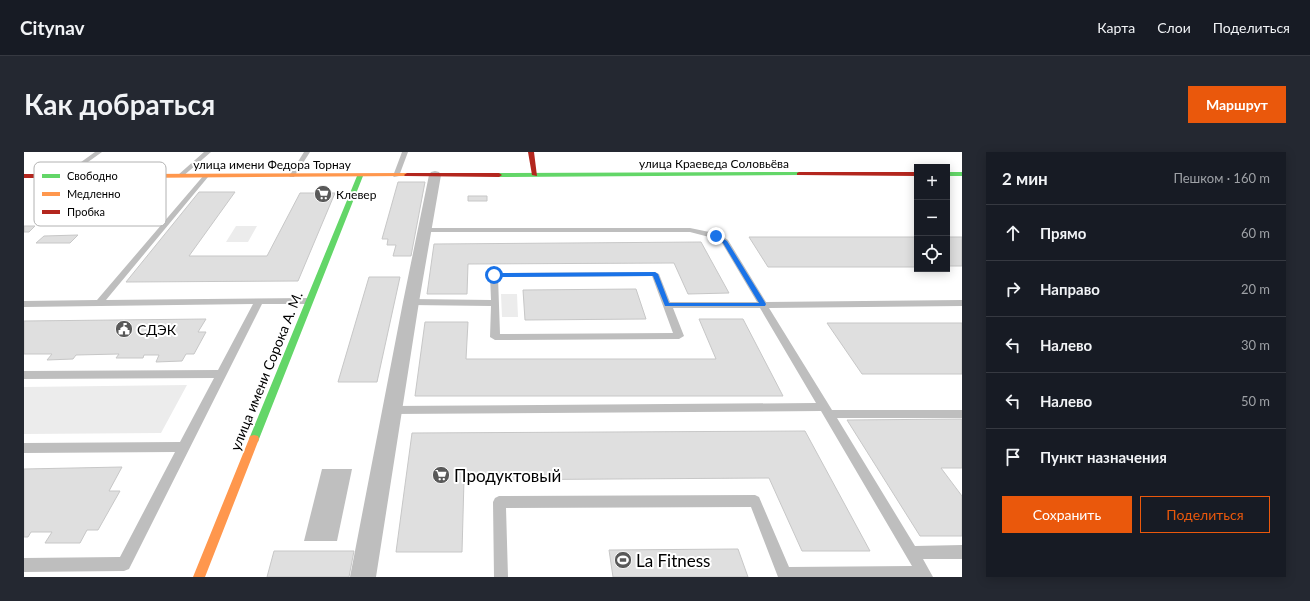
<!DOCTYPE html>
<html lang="ru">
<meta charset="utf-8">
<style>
body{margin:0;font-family:Lato,sans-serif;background:#242831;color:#f1f3f6}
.controls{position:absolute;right:12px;top:12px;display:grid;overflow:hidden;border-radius:0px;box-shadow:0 2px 10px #0003}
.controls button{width:36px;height:36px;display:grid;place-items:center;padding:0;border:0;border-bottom:1px solid #363941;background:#171b24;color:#f1f3f6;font:20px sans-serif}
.stop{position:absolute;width:12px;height:12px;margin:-9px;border:3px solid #1a73e8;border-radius:50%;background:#fff}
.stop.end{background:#1a73e8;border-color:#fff;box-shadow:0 1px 4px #0008}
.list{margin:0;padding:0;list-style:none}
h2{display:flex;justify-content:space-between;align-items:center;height:52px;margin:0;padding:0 16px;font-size:17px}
h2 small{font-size:13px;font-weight:400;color:#9ea1a6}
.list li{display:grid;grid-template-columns:26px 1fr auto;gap:12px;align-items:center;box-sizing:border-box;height:56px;padding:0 16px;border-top:1px solid #363941}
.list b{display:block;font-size:15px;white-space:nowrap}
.list em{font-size:13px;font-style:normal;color:#9ea1a6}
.actions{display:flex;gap:8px;padding:12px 16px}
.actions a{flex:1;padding:9px 0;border:1px solid #ea580c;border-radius:0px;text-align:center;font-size:14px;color:#ea580c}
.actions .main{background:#ea580c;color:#fff}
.icon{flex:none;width:22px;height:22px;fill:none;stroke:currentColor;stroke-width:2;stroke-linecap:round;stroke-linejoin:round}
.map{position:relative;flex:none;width:938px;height:425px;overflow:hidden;border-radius:0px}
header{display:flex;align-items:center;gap:24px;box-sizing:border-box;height:56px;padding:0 20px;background:#171b24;border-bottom:1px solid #363941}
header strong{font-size:19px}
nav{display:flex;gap:22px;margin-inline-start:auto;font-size:14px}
.intro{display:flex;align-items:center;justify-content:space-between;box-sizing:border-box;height:96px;padding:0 24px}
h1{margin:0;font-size:28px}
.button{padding:10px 18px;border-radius:0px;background:#ea580c;color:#fff;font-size:14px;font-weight:700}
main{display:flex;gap:24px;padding:0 24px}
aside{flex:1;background:#171b24;border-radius:0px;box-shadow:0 2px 10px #0003}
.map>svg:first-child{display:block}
.green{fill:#ececec}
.water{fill:#bfbfbf}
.building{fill:#dfdfdf;stroke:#c7c7c7}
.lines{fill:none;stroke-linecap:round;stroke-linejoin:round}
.lane{fill:#bebebe;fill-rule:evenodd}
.street{fill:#bebebe;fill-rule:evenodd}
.fast{fill:#63d668;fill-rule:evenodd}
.slow{fill:#ff974d;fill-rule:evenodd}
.jam{fill:#b3261e;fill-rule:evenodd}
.route{fill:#1a73e8}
.labels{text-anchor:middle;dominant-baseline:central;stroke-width:4;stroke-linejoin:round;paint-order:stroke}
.far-street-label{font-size:12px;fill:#000;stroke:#fff}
.far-poi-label{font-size:12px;fill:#000;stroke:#fff;text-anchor:start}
.poi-label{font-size:14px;fill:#000;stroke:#fff;text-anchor:start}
.street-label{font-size:14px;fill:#000;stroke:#fff}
.near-poi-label{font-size:17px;fill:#000;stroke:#fff;text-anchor:start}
.key{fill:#fff;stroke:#b2b2b2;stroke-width:1}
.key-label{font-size:11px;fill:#000}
</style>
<header>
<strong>Citynav</strong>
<nav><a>Карта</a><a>Слои</a><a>Поделиться</a></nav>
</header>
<div class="intro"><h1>Как добраться</h1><a class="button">Маршрут</a></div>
<main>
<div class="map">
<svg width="938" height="425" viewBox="0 0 938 425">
<rect width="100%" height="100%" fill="#fff"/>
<path class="green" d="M212,74h21l-9,16h-22z
M477,142h16l1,23h-16z
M163,233l-26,48 -137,1v-47z"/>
<path class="water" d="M298,317h30l-15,72h-33z"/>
<path class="building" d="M374,30h27l-14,74h-18l3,-11h-9l1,-6h-6z
M175,40h36l-46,64h78l33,-63h35l-37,88 -172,1z
M444,44h19v5h-19z
M0,74h11l-6,6h-5z
M54,83l-8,8h-34l8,-7z
M725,85h168v30h-149z
M923,85h15v29h-15z
M677,90l28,51 -41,1 -14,-31 -206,1 -1,30h-40l7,-50z
M345,125h31l-23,105h-39z
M612,137l10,30 -121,1 -2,-30z
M182,167l-8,13h8l-12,22h-8l-4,7 -26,1 3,-7h-15l-1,3h-27l3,-4 -43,1 -3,4 -26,1 5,-6h-28v-33z
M675,167h44l40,77h-368l10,-74h43l-2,37h250z
M803,171h135v51h-100z
M938,267v49h-21l21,28v40h-42l-73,-116z
M781,279l65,120h-68l-33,-73 -305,2 -2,72h-66l16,-119z
M98,315l-13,24h11l-22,39h-11l-7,13h-35l7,-11h-21l-3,5h-4v-68z
M714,397l10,28h-135l-4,-27z
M250,399h80l-5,26h-82z"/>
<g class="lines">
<path class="lane" d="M71,0h7l-35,25h-4v-2z
M180,0h7l-29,25h-4v-2z
M280,0h6l-16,25h-4l-1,-1z
M378,0h6l-9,24 -5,1 -1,-1z
M182,22l2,1v2l-102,123 203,-2 4,3 -4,3h-47l-133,265 -5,2 -100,1v-14l96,-1 55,-105 -151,1v-10l156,-1 34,-64 -190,1v-8l194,-1 35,-66 -229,3v-6l73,-1 107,-125z
M398,76h268l29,6 9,6 38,62 196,-2v6l-193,2 63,102h130v8h-125l78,128 47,-1v14h-39l10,18h-155l-27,-70 -245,1 2,69h-14l-1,-75 2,-4 4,-2 256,-1 4,2 30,70 123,-1 -91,-155 -429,3 -4,-1 -1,-3 1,-3 4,-1 424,-3 -56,-95h-87l11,28 -5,3 -184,1 -5,-3 1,-31 -80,-1 -4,-3 4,-3 80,1 -1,-25 4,-2 161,-1 4,2 11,28h87l-35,-59 -9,-5 -23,-6h-265l-4,-2zM628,124l21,57 -173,1 -2,-57z"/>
<path class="street" d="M411,19l4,1 2,3 -22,127 -43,275h-26l53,-275 26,-127 2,-3z"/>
<path class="fast" d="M775,20l2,1v2l-302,2 -3,-2 3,-2z
M923,20h15v4h-15z
M336,22l3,2 -104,263 -1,3 -4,1 -4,-1 -1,-3 108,-263z"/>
<path class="slow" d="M383,21l3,2 -1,1 -277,2 -3,-2 3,-2z
M230,283l4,1 1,3 -54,138h-12l56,-138 1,-3z"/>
<path class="jam" d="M504,0h6l3,24 -5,-1z
M775,20h118v4l-120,-1v-2z
M383,21h92l3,2 -3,2 -94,-1 -1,-1z
M0,22h108l3,2 -3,2h-108z"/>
</g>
<path class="route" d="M690,83h3l10,6 39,63 -1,2h-100l-12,-30 -159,1 -3,-2 3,-2 161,-1 3,2 11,29h90l-36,-60 -9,-6z"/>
<defs>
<symbol id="supermarket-disc" viewBox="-11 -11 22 22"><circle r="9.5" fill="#595959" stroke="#fff"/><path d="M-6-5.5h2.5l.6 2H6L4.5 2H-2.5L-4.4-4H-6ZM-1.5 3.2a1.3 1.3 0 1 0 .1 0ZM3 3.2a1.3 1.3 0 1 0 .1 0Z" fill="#fff"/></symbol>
<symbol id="civic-disc" viewBox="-11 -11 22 22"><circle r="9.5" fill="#595959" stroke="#fff"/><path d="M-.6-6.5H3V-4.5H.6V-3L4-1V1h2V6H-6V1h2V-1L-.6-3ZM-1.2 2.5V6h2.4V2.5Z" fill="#fff"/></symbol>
<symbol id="stadium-disc" viewBox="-11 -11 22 22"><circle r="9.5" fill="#595959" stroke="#fff"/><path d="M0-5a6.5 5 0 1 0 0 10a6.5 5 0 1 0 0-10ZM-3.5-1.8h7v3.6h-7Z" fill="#fff"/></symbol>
</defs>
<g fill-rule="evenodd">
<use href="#supermarket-disc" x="289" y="32" width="20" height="20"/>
<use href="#civic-disc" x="90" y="167" width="20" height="20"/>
<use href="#supermarket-disc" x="407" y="313" width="20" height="20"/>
<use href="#stadium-disc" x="589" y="398" width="20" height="20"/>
</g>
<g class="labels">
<g class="far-street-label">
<text x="690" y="11">улица Краеведа Соловьёва</text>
<text x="248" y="12">улица имени Федора Торнау</text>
</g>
<g class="far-poi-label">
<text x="312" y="42">Клевер</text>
</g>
<g class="poi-label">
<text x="113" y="177">СДЭК</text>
</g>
<g class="street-label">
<text transform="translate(242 219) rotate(-68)">улица имени Сорока А. М.</text>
</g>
<g class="near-poi-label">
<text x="430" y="323">Продуктовый</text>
<text x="612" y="408">La Fitness</text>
</g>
</g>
<rect x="10" y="10" width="132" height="64" rx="6" class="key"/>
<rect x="18" y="22" width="18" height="4" fill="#63d668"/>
<rect x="18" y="40" width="18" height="4" fill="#ff974d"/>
<rect x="18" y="58" width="18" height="4" fill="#b3261e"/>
<g class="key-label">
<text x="43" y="28">Свободно</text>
<text x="43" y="46">Медленно</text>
<text x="43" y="64">Пробка</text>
</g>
</svg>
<div class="controls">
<button>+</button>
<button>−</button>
<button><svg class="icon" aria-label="locate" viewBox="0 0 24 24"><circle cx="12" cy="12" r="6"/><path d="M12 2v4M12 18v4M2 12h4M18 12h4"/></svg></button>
</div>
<div class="stop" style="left:470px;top:123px"></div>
<div class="stop end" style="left:692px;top:84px"></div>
</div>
<aside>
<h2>2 мин<small>Пешком · 160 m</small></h2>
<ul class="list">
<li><svg class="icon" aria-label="ahead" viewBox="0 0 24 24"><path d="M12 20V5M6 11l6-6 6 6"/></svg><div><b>Прямо</b></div><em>60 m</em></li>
<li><svg class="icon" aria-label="right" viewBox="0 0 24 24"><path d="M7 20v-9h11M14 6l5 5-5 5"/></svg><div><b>Направо</b></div><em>20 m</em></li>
<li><svg class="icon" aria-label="left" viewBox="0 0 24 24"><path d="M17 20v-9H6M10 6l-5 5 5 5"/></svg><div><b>Налево</b></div><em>30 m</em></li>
<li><svg class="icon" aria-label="left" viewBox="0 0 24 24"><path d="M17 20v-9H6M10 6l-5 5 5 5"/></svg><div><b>Налево</b></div><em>50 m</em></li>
<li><svg class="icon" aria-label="arrive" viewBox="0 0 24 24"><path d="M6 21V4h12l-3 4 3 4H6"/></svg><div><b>Пункт назначения</b></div></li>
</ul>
<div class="actions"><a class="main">Сохранить</a><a>Поделиться</a></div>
</aside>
</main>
